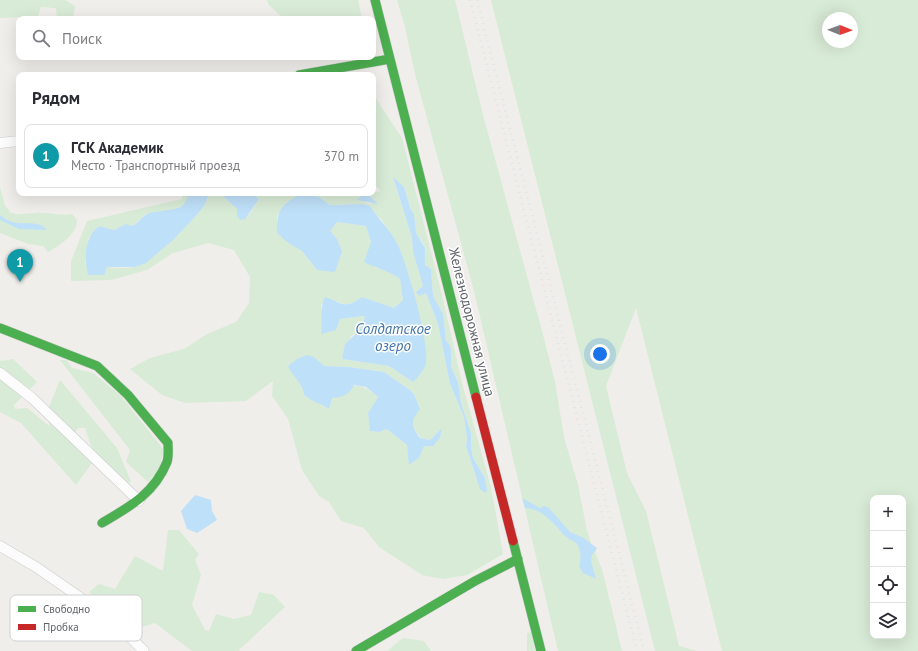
<!DOCTYPE html>
<html lang="ru">
<meta charset="utf-8">
<style>
body{margin:0;font-family:"PT Sans",sans-serif;background:#f7f7f7;color:#2b2b33}
.controls{position:absolute;right:12px;bottom:12px;display:grid;overflow:hidden;border-radius:8px;box-shadow:0 4px 16px #0002}
.controls button{width:36px;height:36px;display:grid;place-items:center;padding:0;border:0;border-bottom:1px solid #e1e1e2;background:#fff;color:#2b2b33;font:20px sans-serif}
.compass{position:absolute;left:822px;top:12px;width:36px;height:36px;border-radius:50%;background:#fff;box-shadow:0 4px 16px #0002;rotate:91deg}
.you{position:absolute;left:600px;top:354px;width:14px;height:14px;margin:-10px;border:3px solid #fff;border-radius:50%;background:#1a73e8;box-shadow:0 0 0 6px #1a73e833}
.badge{display:grid;place-items:center;width:26px;height:26px;border-radius:50%;background:#2563eb;color:#fff;font-size:13px;font-weight:700}
.pin{position:absolute;translate:-50% -33px;filter:drop-shadow(0 1px 2px #0008)}
.pin::after{content:'';position:absolute;top:21px;width:14px;height:12px;background:inherit;clip-path:polygon(0 0,100% 0,50% 100%)}
.list{margin:0;padding:0;list-style:none}
h2{display:flex;justify-content:space-between;align-items:center;height:52px;margin:0;padding:0 16px;font-size:17px}
h2 small{font-size:13px;font-weight:400;color:#7c7c81}
.list li{display:grid;grid-template-columns:26px 1fr auto;gap:12px;align-items:center;box-sizing:border-box;height:64px;margin:0 8px 8px;padding:0 8px;border:1px solid #e1e1e2;border-radius:8px}
.list b{display:block;font-size:15px;white-space:nowrap}
.list p{margin:0;font-size:13px;white-space:nowrap;color:#7c7c81}
.list em{font-size:13px;font-style:normal;color:#7c7c81}
.icon{flex:none;width:22px;height:22px;fill:none;stroke:currentColor;stroke-width:2;stroke-linecap:round;stroke-linejoin:round}
.map{position:relative;flex:none;width:918px;height:651px;overflow:hidden}
.search{position:absolute;background:#fff;box-shadow:0 4px 16px #0002;left:16px;top:16px;width:360px;height:44px;display:flex;align-items:center;gap:10px;box-sizing:border-box;padding:0 14px;border-radius:8px;color:#7c7c81;font-size:15px}
.panel{position:absolute;background:#fff;box-shadow:0 4px 16px #0002;left:16px;top:72px;width:360px;height:124px;border-radius:8px}
.map>svg:first-child{display:block}
.green{fill:#d8ebd6;fill-rule:evenodd}
.water{fill:#bfe0f9}
.lines{fill:none;stroke-linecap:round;stroke-linejoin:round}
.street-casing{stroke:#cbcccc;stroke-width:11}
.fast-casing{stroke:#cacacb;stroke-width:10}
.jam-casing{stroke:#cacacb;stroke-width:10}
.street{stroke:#fdfcfc;stroke-width:10}
.fast{stroke:#4caf50;stroke-width:9}
.jam{stroke:#c62828;stroke-width:9}
.rail{stroke:#e4e4e4;stroke-width:3;stroke-dasharray:1 5;stroke-linecap:butt}
.labels{text-anchor:middle;dominant-baseline:central;stroke-width:3;stroke-linejoin:round;paint-order:stroke}
.street-label{font-size:14px;fill:#5f6368;stroke:#fff}
.water-label{font-size:15px;font-style:italic;fill:#4174aa;stroke:#fff}
.key{fill:#fff;stroke:#cfd0d2;stroke-width:1}
.key-label{font-size:11px;fill:#5f6368}
</style>
<div class="map">
<svg width="918" height="651" viewBox="0 0 918 651">
<rect width="100%" height="100%" fill="#efeeea"/>
<path class="green" d="M0,0h65l10,6 -2,13h-16l-1,-11 -15,-1 -3,9 -38,2z
M267,0h91l4,19h-78l-16,-15z
M397,0h58l28,115 59,216 13,51 9,55 14,48 9,46 5,15 5,2 -2,5 7,16 20,82h-64l-84,-360 -59,-217 -10,-47z
M491,0h427v651h-196l-86,-343 -30,78 21,87 19,38 33,135 18,5h-42zM828,18h24v24h-24zM873,498h30v138h-30z
M373,94l29,44 40,157 20,88 29,104 12,67 -36,21 -24,4 -21,-4 -43,-28 -15,-19 -23,-7 -12,-19 -10,-6 -17,-26 -14,-51 -16,-23 1,-15 -27,20 -61,2 -23,-8 -32,-26 20,-11 34,-9 23,-15 29,-12 13,-19 1,-26 -16,-27 -26,-7 -35,10 -26,17 -36,10 -40,1v-20l16,-40 95,-22v-6h6v6l-5,6 -8,5 -20,2 -10,3 -13,11 -18,4 -15,-4 -11,13 -3,24c16,3 33,7 49,4 16,-2 59,-46 69,-60 3,-4 5,-9 7,-14h14l-1,3 14,13v7l12,-1 10,-16 -6,-6h108l1,2 -4,5 12,4 5,-4 -6,-4 2,-3 10,-2 -8,-7zM393,178l11,9 11,35c-4,11 8,17 10,26 1,5 -1,12 0,17l6,4 2,27 10,18 3,27 4,4 1,22 7,15 3,21 10,30v13l2,12 12,20 2,12 -11,-13 -3,-9 -7,-22 1,-7 -3,-22 -14,-33 -12,-60 -12,-31 -10,-1 7,-6 -10,-34 -1,-14zM319,197l11,8 31,-1 20,15 17,25 17,55 -2,83 -24,-16 -47,-7 9,-23 12,-8 2,-12 -25,3 -19,14 2,-13 -2,-16 16,-3c10,6 15,3 25,-4l32,11 9,-8 -3,-21 -13,-9 -12,-2 -4,-26 -5,-16 -29,-4 -8,9 8,8 -20,31 -15,-19 -25,-18v-17l10,-14zM314,357l10,9 25,1 35,5 26,18 4,4 6,14c-10,14 -9,17 1,30l9,2 11,-11 -1,9 -16,8 -5,12 -9,6 -3,-19 -20,-16 -8,3 -9,-1 -2,-18 10,-16c-22,-18 -24,-12 -47,1l-2,11c-8,-7 -17,-7 -25,-14 -1,-13 -11,-17 -16,-29z
M0,187l5,18 6,8c11,3 21,-1 32,0 10,0 18,3 29,1l5,6c-1,16 -16,24 -29,32l-5,-6 -15,-2 -28,-11z
M13,359l24,23 -23,23 1,4 12,-1 22,18v-19l11,-27 57,68 14,34 -6,1 -31,-28 -9,-27h-7l-3,5 17,30 -16,22 -55,-62 -21,-11v-51z
M60,360h6l6,8 21,5 28,23 43,54 -5,18 -11,14 -22,-20 4,-12z
M168,530h11l20,24 -4,6 6,15 -9,30 13,25 4,1 7,-17 18,5 17,-4 8,-23 15,3 11,12 -47,44h-46l-37,-28 -23,7 -43,-38 10,-8 16,5 20,-33 28,15z
M532,632l3,19h-8v-18z
M403,638l21,3 7,10h-44z"/>
<path class="water" d="M393,177l11,10 7,23 3,4 2,19 9,15v17l6,4 2,27 10,18 3,27 4,4 1,5v17l7,15 3,21 10,30v13l2,12 12,20 2,12 -2,3 -5,-4 -14,-43 1,-7 -3,-22 -14,-33 -12,-60 -12,-31 -7,3 -3,-4 7,-6 -10,-34 -1,-14z
M188,193h22l-6,13 -9,11 -22,23 -27,23 -11,4h-28l-3,8h-16c-4,-18 -4,-37 11,-49l15,4 12,-6 6,2c6,-3 10,-9 15,-12 15,-6 40,1 41,-21z
M224,193h29l6,6 -14,20 -5,1 -3,-4v-7l-14,-13z
M361,193h10l-1,3 8,8 -21,-4 5,-5z
M301,194l18,3 11,8 31,-1 9,2c8,13 20,23 27,37 10,20 32,98 29,119 -1,8 -8,15 -13,20l-24,-16 -47,-7 3,-15 17,-16 3,-12 -25,3 -4,11 -15,4c2,-12 -2,-26 4,-37 18,6 19,13 37,0l32,11 9,-8 -3,-21c-12,-9 -23,-10 -36,-17l7,-20 -5,-16 -29,-4 -7,9 7,8 5,12 -7,21 -18,-2 -15,-19 -15,-9 -10,-9c0,-23 3,-28 24,-39z
M0,215c18,16 35,1 47,15l-28,-1 -19,-9z
M307,355l7,2 10,9 25,1 35,5 26,18 4,4 6,15c-10,13 -9,16 0,29l10,2 12,-12 -2,10 -7,8h-9l-5,12 -10,7 -2,-20 -20,-16 -8,3 -9,-1 -2,-18 10,-16 -12,-10 -12,-2c-5,10 -11,12 -22,13l-3,11c-8,-6 -17,-7 -25,-14 -1,-12 -11,-17 -16,-29l9,-7z
M195,495l16,5 1,11 5,9 -20,13 -10,-4 -6,-18z
M522,498l18,10 4,-2 5,2 21,24 12,5 15,11 -5,7 -1,6 5,18 -13,-6 -4,-7c2,-5 2,-12 0,-18 -2,-8 -9,-7 -14,-12 -10,-11 -23,-28 -40,-28z"/>
<g class="lines">
<defs>
<path id="street" d="M0,143l19,-2
M0,373l32,25 107,103
M0,546l36,21 78,54 30,30"/>
<path id="fast" d="M375,0l101,397
M299,75l91,-16
M0,328l97,38 31,29 40,48c0,6 1,13 -1,19 -13,32 -38,45 -65,61
M513,541l28,110
M356,651l119,-70 43,-22"/>
<path id="jam" d="M476,397l37,144"/>
</defs>
<use href="#street" class="street-casing"/>
<use href="#fast" class="fast-casing"/>
<use href="#jam" class="jam-casing"/>
<use href="#street" class="street"/>
<use href="#fast" class="fast"/>
<use href="#jam" class="jam"/>
<path class="rail" d="M470,0l167,651
M477,0l167,651"/>
</g>
<g class="labels">
<g class="street-label">
<text transform="translate(472 322) rotate(76)">Железнодорожная улица</text>
</g>
<g class="water-label">
<text x="393" y="328">Солдатское<tspan x="393" dy="17">озеро</tspan></text>
</g>
</g>
<rect x="10" y="595" width="132" height="46" rx="6" class="key"/>
<rect x="18" y="606" width="18" height="6" fill="#4caf50"/>
<rect x="18" y="624" width="18" height="6" fill="#c62828"/>
<g class="key-label">
<text x="43" y="613">Свободно</text>
<text x="43" y="631">Пробка</text>
</g>
</svg>
<div class="controls">
<button>+</button>
<button>−</button>
<button><svg class="icon" aria-label="locate" viewBox="0 0 24 24"><circle cx="12" cy="12" r="6"/><path d="M12 2v4M12 18v4M2 12h4M18 12h4"/></svg></button>
<button><svg class="icon" aria-label="layers" viewBox="0 0 24 24"><path d="M12 4l9 5-9 5-9-5zM3 14l9 5 9-5"/></svg></button>
</div>
<svg class="compass" viewBox="-18 -18 36 36"><path d="M0-13l5 13h-10z" fill="#e53935"/><path d="M0 13l5-13h-10z" fill="#7c7c81"/></svg>
<div class="you"></div>
<div class="pin badge" style="left:20px;top:282px;background:#0f9aa8">1</div>
<div class="search"><svg class="icon" aria-label="search" viewBox="0 0 24 24"><circle cx="10" cy="10" r="6"/><path d="M15 15l6 6"/></svg>Поиск</div>
<section class="panel">
<h2>Рядом<small></small></h2>
<ul class="list">
<li><span class="badge" style="background:#0f9aa8">1</span><div><b>ГСК Академик</b><p>Место · Транспортный проезд</p></div><em>370 m</em></li>
</ul>
</section>
</div>
